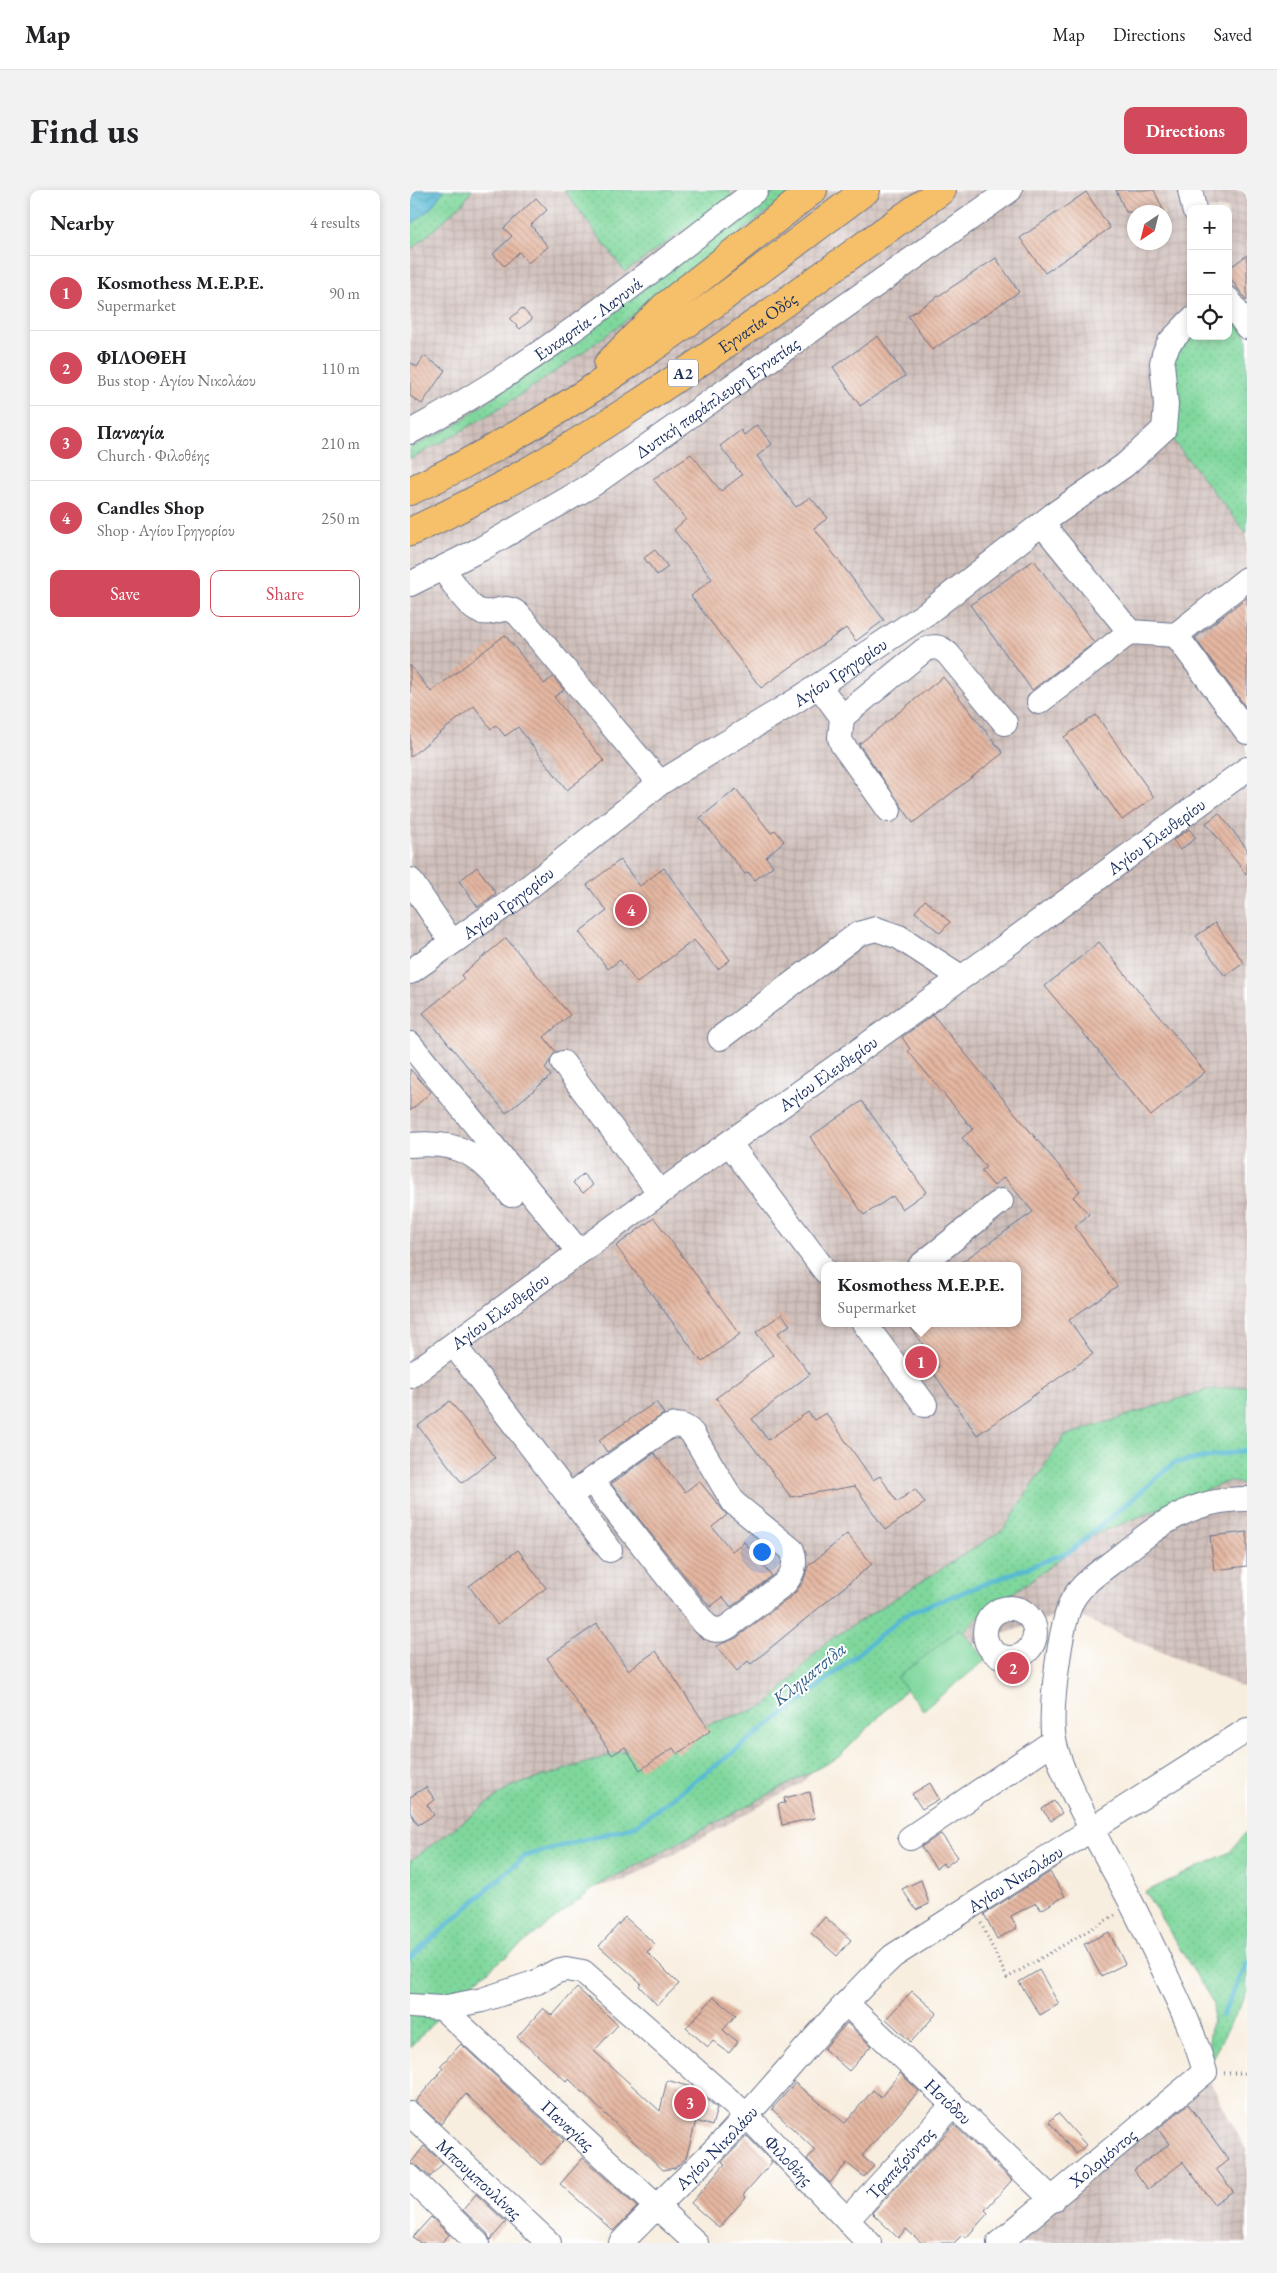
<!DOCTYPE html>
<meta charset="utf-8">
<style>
body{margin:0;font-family:"EB Garamond",serif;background:#f2f2f2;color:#202124}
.controls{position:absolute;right:15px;top:15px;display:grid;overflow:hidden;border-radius:10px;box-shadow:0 2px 8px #0003}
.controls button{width:45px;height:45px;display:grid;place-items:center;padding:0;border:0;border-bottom:1px solid #e0e0e0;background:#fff;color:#202124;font:25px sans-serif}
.compass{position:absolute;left:717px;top:15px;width:45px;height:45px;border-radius:50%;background:#fff;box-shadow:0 2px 8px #0003;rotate:215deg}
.you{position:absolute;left:351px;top:1361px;width:18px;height:18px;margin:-12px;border:4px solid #fff;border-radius:50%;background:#1a73e8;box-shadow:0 0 0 8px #1a73e833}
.badge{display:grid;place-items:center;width:32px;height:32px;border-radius:50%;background:#d1495b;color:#fff;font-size:16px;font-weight:700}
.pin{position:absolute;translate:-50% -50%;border:2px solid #fff;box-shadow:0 1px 5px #0006}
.popup{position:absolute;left:411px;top:1072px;width:200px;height:65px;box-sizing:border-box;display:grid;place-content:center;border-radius:10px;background:#fff;filter:drop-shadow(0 1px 4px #0005);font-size:16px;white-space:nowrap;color:#757577}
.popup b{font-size:19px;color:#202124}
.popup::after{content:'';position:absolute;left:50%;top:100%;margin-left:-10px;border:10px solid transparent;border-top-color:#fff}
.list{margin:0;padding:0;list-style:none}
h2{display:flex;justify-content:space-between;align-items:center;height:65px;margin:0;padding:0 20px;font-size:21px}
h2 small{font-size:16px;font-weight:400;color:#757577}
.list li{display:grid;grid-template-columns:32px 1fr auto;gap:15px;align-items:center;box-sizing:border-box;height:75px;padding:0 20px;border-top:1px solid #e0e0e0}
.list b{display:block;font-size:19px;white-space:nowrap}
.list p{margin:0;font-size:16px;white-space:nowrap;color:#757577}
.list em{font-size:16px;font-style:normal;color:#757577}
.actions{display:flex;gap:10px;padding:15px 20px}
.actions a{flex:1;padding:11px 0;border:1px solid #d1495b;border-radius:10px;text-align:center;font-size:18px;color:#d1495b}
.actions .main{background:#d1495b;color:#fff}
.icon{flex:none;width:28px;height:28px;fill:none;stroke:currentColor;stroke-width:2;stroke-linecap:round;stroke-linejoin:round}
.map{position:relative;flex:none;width:837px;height:2053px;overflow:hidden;border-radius:10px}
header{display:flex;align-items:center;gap:30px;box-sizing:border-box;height:70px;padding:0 25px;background:#fff;border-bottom:1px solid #e0e0e0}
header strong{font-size:24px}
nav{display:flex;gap:28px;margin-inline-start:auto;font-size:18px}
.intro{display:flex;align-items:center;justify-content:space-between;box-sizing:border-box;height:120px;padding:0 30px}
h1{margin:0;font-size:35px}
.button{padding:12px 22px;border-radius:10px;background:#d1495b;color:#fff;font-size:18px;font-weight:700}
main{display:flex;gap:30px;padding:0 30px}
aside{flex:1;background:#fff;border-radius:10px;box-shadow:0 2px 8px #0003}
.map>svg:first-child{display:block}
.industrial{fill:url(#industrial-grid);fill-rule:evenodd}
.grass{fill:url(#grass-dots);stroke:#4d837d}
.green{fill:#7fd79c;stroke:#4d837d}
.water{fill:url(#water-waves);stroke:#387499}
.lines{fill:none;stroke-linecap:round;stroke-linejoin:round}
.stream{stroke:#56b9d4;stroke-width:5}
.building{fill:url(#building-back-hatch)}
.minor-casing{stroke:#68728b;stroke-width:26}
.highway-casing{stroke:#68728b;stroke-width:30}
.path{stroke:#68728b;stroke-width:3;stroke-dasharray:1 4;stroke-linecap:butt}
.minor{stroke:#fff;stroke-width:24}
.highway{stroke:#f6c06b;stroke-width:28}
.labels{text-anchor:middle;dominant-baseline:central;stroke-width:4;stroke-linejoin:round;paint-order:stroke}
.shield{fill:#fff;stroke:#5f6d8e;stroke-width:1}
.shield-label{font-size:16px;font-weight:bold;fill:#1b2f5e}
.street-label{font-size:18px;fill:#1b2f5e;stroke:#fff}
.water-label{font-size:19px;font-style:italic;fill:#305f87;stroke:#fff}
</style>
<header>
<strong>Map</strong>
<nav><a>Map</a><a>Directions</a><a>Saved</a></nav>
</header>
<div class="intro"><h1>Find us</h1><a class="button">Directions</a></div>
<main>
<aside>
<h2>Nearby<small>4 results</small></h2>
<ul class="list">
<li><span class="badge">1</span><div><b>Kosmothess M.E.P.E.</b><p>Supermarket</p></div><em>90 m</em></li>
<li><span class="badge">2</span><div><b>ΦΙΛΟΘΕΗ</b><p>Bus stop · Αγίου Νικολάου</p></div><em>110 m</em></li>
<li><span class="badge">3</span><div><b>Παναγία</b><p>Church · Φιλοθέης</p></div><em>210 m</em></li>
<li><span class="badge">4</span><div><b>Candles Shop</b><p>Shop · Αγίου Γρηγορίου</p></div><em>250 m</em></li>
</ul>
<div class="actions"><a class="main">Save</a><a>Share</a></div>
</aside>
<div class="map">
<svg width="837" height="2053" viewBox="0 0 837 2053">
<defs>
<pattern id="industrial-grid" width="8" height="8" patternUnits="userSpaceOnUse" patternTransform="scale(1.25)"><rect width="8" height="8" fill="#d0c0bb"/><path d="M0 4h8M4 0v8" fill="none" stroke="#b2a5a3"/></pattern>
<pattern id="grass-dots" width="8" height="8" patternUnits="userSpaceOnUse" patternTransform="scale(1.25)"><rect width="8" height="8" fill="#7fd79c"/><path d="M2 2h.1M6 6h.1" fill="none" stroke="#6db989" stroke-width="1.8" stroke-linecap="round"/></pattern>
<pattern id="water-waves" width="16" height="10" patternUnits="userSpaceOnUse" patternTransform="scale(1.25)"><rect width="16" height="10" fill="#56b9d4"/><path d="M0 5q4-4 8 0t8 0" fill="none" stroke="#4697af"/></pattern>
<pattern id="building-back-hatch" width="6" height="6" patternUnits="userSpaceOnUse" patternTransform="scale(1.25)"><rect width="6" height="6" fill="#e5b7a1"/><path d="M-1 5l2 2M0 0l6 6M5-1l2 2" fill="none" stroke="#b99586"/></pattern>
</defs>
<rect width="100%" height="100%" fill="#fff"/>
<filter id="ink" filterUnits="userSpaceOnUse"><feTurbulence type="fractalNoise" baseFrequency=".02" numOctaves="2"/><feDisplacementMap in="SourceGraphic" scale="10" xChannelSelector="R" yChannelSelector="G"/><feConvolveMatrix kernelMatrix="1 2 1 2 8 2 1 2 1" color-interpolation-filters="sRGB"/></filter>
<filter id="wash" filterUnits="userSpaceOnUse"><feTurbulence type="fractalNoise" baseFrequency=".0096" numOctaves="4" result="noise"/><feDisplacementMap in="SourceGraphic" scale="20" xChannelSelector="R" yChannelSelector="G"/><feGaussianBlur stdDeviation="1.12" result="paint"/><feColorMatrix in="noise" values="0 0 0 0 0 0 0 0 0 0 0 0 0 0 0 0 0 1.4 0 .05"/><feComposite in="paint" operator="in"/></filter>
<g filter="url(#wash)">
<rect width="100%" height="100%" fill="#f8eedf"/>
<path class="industrial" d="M0,0h837v1499l-178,-77 -161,54 -106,117 -176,97 -106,24 -110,98zM781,19h37v127h-37zM724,22h30v30h-30zM415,1076h192v57h-192z
M795,1882l42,80v91h-256z"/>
<path class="grass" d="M0,0h62l-9,13 -53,48z
M154,0h164l4,6 -107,76z
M368,0h18c-125,95 -246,198 -386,269v-11l44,-22z
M818,120l19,28v196l-80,-101 12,-37 -17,-33 29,-27h37z
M837,1196v99l-18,-4 -135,54 -119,85 -136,137 -242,129 -126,98 -61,63v-186l100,-74 256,-81 59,-63 179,-114 60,-93 142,-46z
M837,1641v161l-42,80 9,-68 -69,-112 85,-40z"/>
<path class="green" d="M550,1438l26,32 -63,50 -26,-32z"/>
<path class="water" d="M3,0h31l-14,19 -20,17v-32z"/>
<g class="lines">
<path class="stream" d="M0,1768l115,-102 110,-30 167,-126 104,-86 165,-63 103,-88 73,-13
M812,1826l25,-53"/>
</g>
<g id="blocks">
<path class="building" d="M706,0h38l10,22h-38z
M676,2l24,36 -65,45 -25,-35z
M126,8l11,12 -16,15 17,22 -20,16 -9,-11 -15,14 -11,-12 19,-18 -8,-8z
M837,65v46l-19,-26v-6z
M586,68l23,34 -87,58 -24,-34z
M112,118l10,11 -12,10 -10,-10z
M468,146l27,40 -45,30 -27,-39z
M14,166l21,14 -23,34 -12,-8v-34l7,5z
M347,235l15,19 -15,12 39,51 14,-10 18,21 -14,10 70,92 -28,21 -10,-13 -85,60 -70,-92 21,-17 -38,-49 12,-11 -33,-40 38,-25 30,37 21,-16 -22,-29 21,-16 3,5z
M245,360l13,17 -11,8 -13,-17z
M624,370l60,83 -62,47 -62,-85z
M837,407v112l-52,-71z
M95,445l39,49 9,-7 11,13 -10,7 50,64 -37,29 -49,-63 -13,9 -9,-11 -5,4 -17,-23 -64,51v-92l21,27z
M533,487l60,76 -90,70 -54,-79z
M686,525l58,82 -32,23 -58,-83z
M326,599l35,44 4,-3 9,11 -18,16 7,9 -18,14 -7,-8 -3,2 -45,-56z
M809,623l28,36v26l-41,-52z
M779,639l7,9 -16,12 -7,-10z
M210,670l20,26 24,-18 66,92 -12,9 -24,-29 -57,43 -17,-23 -12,9 -29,-37 28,-21 -20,-26z
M67,677l19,26 -18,14 -19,-26z
M515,710l25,22 -10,11 -25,-21z
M805,733l29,40 -19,13 -29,-40z
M96,748l64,77 -26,22 12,15 -11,16 6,8 -45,37 -83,-100 41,-34 -3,-4z
M689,752l106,130 -54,44 -106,-130z
M523,825l147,176 -7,6 16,17 -14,13 42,59 -48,34 24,34 -116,81 -45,-64 7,-4 -31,-44h109v-57h-61l77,-54 -29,-35 -10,9 -13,-15 5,-4 -24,-29 11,-9 -65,-78 2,-2 -8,-12z
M0,879l21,23 -21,19z
M452,911l64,91 -24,17 -9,-13 -29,19 -54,-78z
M173,984l10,11 -10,8 -10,-10z
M244,1028l86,116 -38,28 -86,-116z
M372,1124l8,11 -12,8 32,41 -58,45 16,21 40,-28 6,8 12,-7 47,67 7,-4 17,26 18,-13 10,14 -40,27 -30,-44 -64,11 -75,-99 57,-43 -17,-23z
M40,1211l45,57 -33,25 -44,-57z
M246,1212l8,12 -57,38 -8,-12z
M244,1263l31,39 14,-11 28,34 -15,12 20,24 12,-9 28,34 -41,31 -8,-10 -13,10 -99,-123z
M837,1342v34l-33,4 -4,-34z
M437,1344l25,30 -121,100 -3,-3 -11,10 -21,-25 20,-8 58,-44 9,-12 5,-16z
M108,1360l28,38 -49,36 -28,-38z
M187,1434l31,46 28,-19 54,80 -33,23 -4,-6 -33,22 -15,-23 -13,8 -65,-97z
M520,1593l9,16 -17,10 -10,-15z
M16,1597l9,13 -8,5 7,10 -16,10 -8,-13v-15z
M400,1602l5,26 -33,7 -4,-21 7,-1 -1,-5z
M644,1611l8,12 -11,8 -9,-12z
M531,1644l17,23 -13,10 -2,-4 -7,5 -15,-21z
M640,1682l15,24 -24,14 -5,-7 -25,13 6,12 -20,11 -13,-25z
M511,1690l8,24 -13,6 -14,-21z
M215,1727l30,27 -8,8 32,32 -22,21 -18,-19 2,-3 -42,-37z
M415,1727l26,23 -14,16 -26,-23z
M699,1742l16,32 -24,12 -17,-32z
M629,1780l20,34 -19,11 -21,-33z
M167,1798l41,37 -24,26 66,60 7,-31 27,8 23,20 -5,18 -16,-5 -10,37 -11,10 -12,2 -94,-91 -3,2 -49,-44 26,-29 9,8z
M502,1801l25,22 -26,29 -25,-23z
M304,1807l22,18 -13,15 15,12 -9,11 -16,-12 -5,6 -22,-19z
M437,1833l24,23 -22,25 -25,-22z
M51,1854l103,96 -23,25 -75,-71 -25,30 -26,-22 28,-33 -3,-3z
M490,1883l19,18 -57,65 12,10 -10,11 -17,-14 -17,20 -23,-24 8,-9 -43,-41 23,-26 50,40 28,-33 8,7z
M778,1914l41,56 -13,9 17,22 -19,13 -31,-42 -35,27 -14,-19 35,-26 -11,-15z
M648,1923l28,32 -10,9 -27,-32z
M544,1935l58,55 -27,30 3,3 -22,25 -4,-3 -8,8h-32l-16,-14 -8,9 -26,-25z
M337,1946l25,26 -29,33 3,2 -27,31 -28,-25 34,-39 -3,-2z
M14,1956l19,17 -13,14 -11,-10 -9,-3z
M173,1968l54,49 -24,24 -53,-47z
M66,2004l30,28 -16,18 -3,-7 -24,-23z
M21,2027l18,18 -8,8h-21l-7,-6z"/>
</g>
</g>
<g filter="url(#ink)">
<use href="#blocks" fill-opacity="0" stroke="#68728b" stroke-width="1"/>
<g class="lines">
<defs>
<g id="minor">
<path d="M780,0l4,19"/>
<path d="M818,109l19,28"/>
<path id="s1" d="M0,242c125,-66 235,-156 346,-242"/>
<path d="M632,334l88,108"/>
<path d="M33,379c8,10 24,38 36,42 15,6 26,-10 40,4l141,168"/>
<path d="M837,389l-71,56 71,97"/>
<path id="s2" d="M0,394l71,-35 111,-64 418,-295"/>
<path d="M409,496l23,31 -2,21 2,6 47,66"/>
<path d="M629,512l91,-70 46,3"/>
<path d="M432,527l81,-66c9,-6 17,-5 25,3l57,69"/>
<path d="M0,690l41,61"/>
<path id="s3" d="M0,782l100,-70 150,-119 137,-83 130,-87 126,-98 72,-50 39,-36 2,-24 -4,-42 2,-9 5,-11 22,-23"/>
<path d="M310,848l138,-104 18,-5 23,8 62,40"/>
<path d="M0,854l169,208"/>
<path d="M153,873l97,130"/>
<path d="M319,953l96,128"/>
<path d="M0,955c52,-5 70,10 101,50"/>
<path d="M510,1076l81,-65"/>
<path d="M454,1133l61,82"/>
<path d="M44,1155l156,205"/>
<path id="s4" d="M0,1186l302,-221 277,-197 258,-189"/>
<path d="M159,1306l97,-68c10,-5 19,-3 26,5l42,70 58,47c5,12 1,24 -7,33l-56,43c-9,6 -17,5 -25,-3l-113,-143"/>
<circle cx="600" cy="1443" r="25"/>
<path d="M500,1648l144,-97"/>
<path id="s5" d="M436,1813l207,197"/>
<path id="s6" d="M0,1816l32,2 40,-8 55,-18 20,-11 9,-2 17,3 163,143 123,128"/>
<path id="s7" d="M32,1818l254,235"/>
<path id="s8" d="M0,1924l139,129"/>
<path d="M0,1987l67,66"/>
<path id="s9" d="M437,2030l106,-115"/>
<path id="s10" d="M211,2053c33,-35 69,-68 102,-102 58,-61 109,-128 170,-185l354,-226"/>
<path id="s11" d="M589,2053l206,-171c-10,-36 -23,-63 -39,-97 -17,-37 -34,-73 -54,-108 -18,-34 -51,-90 -58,-127 -5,-27 6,-117 19,-141 11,-18 31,-30 47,-43 41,-33 72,-57 127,-57"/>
</g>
<g id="highway">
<path d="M198,174l56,-57 149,-117"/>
<path d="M0,301c166,-77 311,-192 456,-301"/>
<path id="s12" d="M0,342c191,-87 361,-222 532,-342"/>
</g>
</defs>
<use href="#minor" class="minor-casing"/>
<use href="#highway" class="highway-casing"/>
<path class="path" d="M571,1733l26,55 108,-63
M814,1883h23"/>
<use href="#minor" class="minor"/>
<use href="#highway" class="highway"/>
</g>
</g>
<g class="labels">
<rect class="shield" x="258" y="169.5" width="30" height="27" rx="4"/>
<g class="shield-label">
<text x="273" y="183">Α2</text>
</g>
<g class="street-label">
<text stroke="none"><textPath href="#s1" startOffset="211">Ευκαρπία - Λαγυνά</textPath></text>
<text stroke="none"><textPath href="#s12" startOffset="406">Εγνατία Οδός</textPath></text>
<text stroke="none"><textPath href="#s2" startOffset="360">Δυτική παράπλευρη Εγνατίας</textPath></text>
<text stroke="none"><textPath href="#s3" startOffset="525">Αγίου Γρηγορίου</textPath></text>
<text stroke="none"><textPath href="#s4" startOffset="921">Αγίου Ελευθερίου</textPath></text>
<text stroke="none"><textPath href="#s3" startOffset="120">Αγίου Γρηγορίου</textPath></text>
<text stroke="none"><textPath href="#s4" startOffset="516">Αγίου Ελευθερίου</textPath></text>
<text stroke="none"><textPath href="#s4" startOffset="111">Αγίου Ελευθερίου</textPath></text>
<text stroke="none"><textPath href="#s10" startOffset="540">Αγίου Νικολάου</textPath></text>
<text stroke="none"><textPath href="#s5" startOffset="142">Ησιόδου</textPath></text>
<text stroke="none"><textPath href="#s7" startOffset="172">Παναγίας</textPath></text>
<text stroke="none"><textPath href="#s10" startOffset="135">Αγίου Νικολάου</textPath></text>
<text stroke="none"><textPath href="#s11" startOffset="134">Χολομόντος</textPath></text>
<text stroke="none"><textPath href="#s6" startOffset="459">Φιλοθέης</textPath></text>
<text stroke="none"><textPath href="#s9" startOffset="78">Τραπεζούντος</textPath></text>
<text stroke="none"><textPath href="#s8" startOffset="95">Μπουμπουλίνας</textPath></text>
</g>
<g class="water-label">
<text transform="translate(399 1484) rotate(-39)">Κληματσίδα</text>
</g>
</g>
</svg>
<div class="controls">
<button>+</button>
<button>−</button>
<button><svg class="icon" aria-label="locate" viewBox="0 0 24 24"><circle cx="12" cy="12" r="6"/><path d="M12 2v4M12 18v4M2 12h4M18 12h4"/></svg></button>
</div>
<svg class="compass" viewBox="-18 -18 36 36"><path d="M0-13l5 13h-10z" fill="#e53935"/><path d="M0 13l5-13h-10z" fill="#757577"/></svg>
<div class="you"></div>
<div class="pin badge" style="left:511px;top:1172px">1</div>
<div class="popup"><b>Kosmothess M.E.P.E.</b>Supermarket</div>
<div class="pin badge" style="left:603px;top:1478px">2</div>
<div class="pin badge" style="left:280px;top:1913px">3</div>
<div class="pin badge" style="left:221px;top:720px">4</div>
</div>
</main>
